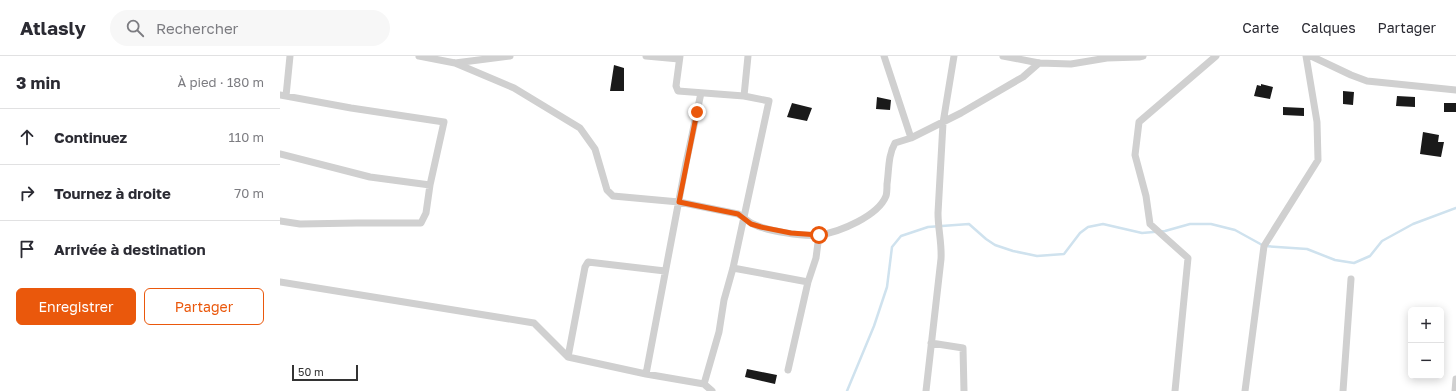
<!DOCTYPE html>
<html lang="fr">
<meta charset="utf-8">
<style>
body{margin:0;font-family:"Golos Text",sans-serif;background:#f7f7f7;color:#2b2b33}
.controls{position:absolute;right:12px;bottom:12px;display:grid;overflow:hidden;border-radius:6px;box-shadow:0 2px 10px #0003}
.controls button{width:36px;height:36px;display:grid;place-items:center;padding:0;border:0;border-bottom:1px solid #e1e1e2;background:#fff;color:#2b2b33;font:20px sans-serif}
.scale{position:absolute;left:12px;bottom:10px;width:66px;box-sizing:border-box;padding-left:4px;border:2px solid #333;border-top:0;font-size:11px;line-height:14px;white-space:nowrap;color:#333;-webkit-text-stroke:3px #fff;paint-order:stroke}
.stop{position:absolute;width:12px;height:12px;margin:-9px;border:3px solid #ea580c;border-radius:50%;background:#fff}
.stop.end{background:#ea580c;border-color:#fff;box-shadow:0 1px 4px #0008}
.list{margin:0;padding:0;list-style:none}
h2{display:flex;justify-content:space-between;align-items:center;height:52px;margin:0;padding:0 16px;font-size:17px}
h2 small{font-size:13px;font-weight:400;color:#7c7c81}
.list li{display:grid;grid-template-columns:26px 1fr auto;gap:12px;align-items:center;box-sizing:border-box;height:56px;padding:0 16px;border-top:1px solid #e1e1e2}
.list b{display:block;font-size:15px;white-space:nowrap}
.list em{font-size:13px;font-style:normal;color:#7c7c81}
.actions{display:flex;gap:8px;padding:12px 16px}
.actions a{flex:1;padding:9px 0;border:1px solid #ea580c;border-radius:6px;text-align:center;font-size:14px;color:#ea580c}
.actions .main{background:#ea580c;color:#fff}
.icon{flex:none;width:22px;height:22px;fill:none;stroke:currentColor;stroke-width:2;stroke-linecap:round;stroke-linejoin:round}
.map{position:relative;flex:none;width:1176px;height:335px;overflow:hidden}
header{display:flex;align-items:center;gap:24px;box-sizing:border-box;height:56px;padding:0 20px;background:#fff;border-bottom:1px solid #e1e1e2}
header strong{font-size:19px}
nav{display:flex;gap:22px;margin-inline-start:auto;font-size:14px}
.search{width:280px;height:36px;background:#f7f7f7;display:flex;align-items:center;gap:10px;box-sizing:border-box;padding:0 14px;border-radius:22px;color:#7c7c81;font-size:15px}
main{display:flex}
aside{flex:1;background:#fff}
.map>svg:first-child{display:block}
.lines{fill:none;stroke-linecap:round;stroke-linejoin:round}
.stream{stroke:#cfe2ee;stroke-width:2.5}
.building{fill:#1a1a1a}
.minor{stroke:#d0d0d0;stroke-width:7}
.route{stroke:#ea580c;stroke-width:5}
</style>
<header>
<strong>Atlasly</strong>
<div class="search"><svg class="icon" aria-label="search" viewBox="0 0 24 24"><circle cx="10" cy="10" r="6"/><path d="M15 15l6 6"/></svg>Rechercher</div>
<nav><a>Carte</a><a>Calques</a><a>Partager</a></nav>
</header>
<main>
<aside>
<h2>3 min<small>À pied · 180 m</small></h2>
<ul class="list">
<li><svg class="icon" aria-label="ahead" viewBox="0 0 24 24"><path d="M12 20V5M6 11l6-6 6 6"/></svg><div><b>Continuez</b></div><em>110 m</em></li>
<li><svg class="icon" aria-label="right" viewBox="0 0 24 24"><path d="M7 20v-9h11M14 6l5 5-5 5"/></svg><div><b>Tournez à droite</b></div><em>70 m</em></li>
<li><svg class="icon" aria-label="arrive" viewBox="0 0 24 24"><path d="M6 21V4h12l-3 4 3 4H6"/></svg><div><b>Arrivée à destination</b></div></li>
</ul>
<div class="actions"><a class="main">Enregistrer</a><a>Partager</a></div>
</aside>
<div class="map">
<svg width="1176" height="335" viewBox="0 0 1176 335">
<rect width="100%" height="100%" fill="#fff"/>
<g class="lines">
<path class="stream" d="M567,335l27,-65 13,-39 5,-40 9,-11 27,-9 41,-3 17,15 9,6 18,6 24,5 27,-2 16,-21 8,-6 15,-3 39,9 23,-2 25,-7h21l24,6 29,16 43,3 28,11 19,3 16,-7 12,-15 31,-17 43,-16"/>
</g>
<path class="building" d="M334,9l10,3v23h-14z
M981,28l12,3 -3,12 -16,-3 3,-11 4,1z
M1063,35l11,1 -1,13 -10,-1z
M1117,40l18,1v10l-19,-1z
M597,41l14,3 -1,10 -14,-1z
M512,47l20,5 -5,13 -20,-4z
M1164,47h12v9h-12z
M1003,51l21,1v8l-21,-1z
M1143,76l16,3 -1,7h6l-3,15 -21,-3z
M467,313l30,6 -2,9 -30,-7z"/>
<g class="lines">
<path class="minor" d="M139,0l36,7 55,-7
M366,0l33,3
M400,0l-4,30 2,5 66,5 25,5 -36,167 -9,32 -5,32 -15,52
M604,0l27,82
M723,0l36,7 32,1 36,-6 32,-1 4,-1
M1031,0l40,19 16,6 89,9
M175,7l59,25 66,40 15,21 12,41 6,6 66,6 59,12c6,3 10,8 15,10 14,7 51,13 66,11 21,-3 59,-19 67,-39 1,-3 1,-8 1,-12 2,-14 1,-29 8,-41l16,-5 50,-25 62,-36 16,-14
M0,39l71,13 93,14 -14,63 -60,-8 -90,-23
M6,40l4,-40
M464,40l4,-40
M0,165l20,3 57,-1h64l5,-10 4,-28
M453,212l75,14
M0,226l254,41 34,34 78,17 58,10 8,7
M651,287l32,5 1,43
M288,301l17,-90 3,-5 77,9
M508,314l20,-88 8,-24 3,-23
M366,318l40,-211 15,-70
M646,335l15,-132c1,-15 -3,-30 -3,-46l5,-90 11,-67
M895,335l13,-133 -38,-34 -4,-28 -11,-41 4,-33 77,-66
M965,335l19,-145 54,-86 -1,-38 -11,-66
M1063,335l8,-112
M1175,335l1,-12"/>
</g>
<g class="lines">
<path class="route" d="M417,56l-18,90 59,12 13,10 10,3 30,6 28,2"/>
</g>
</svg>
<div class="controls">
<button>+</button>
<button>−</button>
</div>
<div class="scale">50 m</div>
<div class="stop" style="left:539px;top:179px"></div>
<div class="stop end" style="left:417px;top:56px"></div>
</div>
</main>
